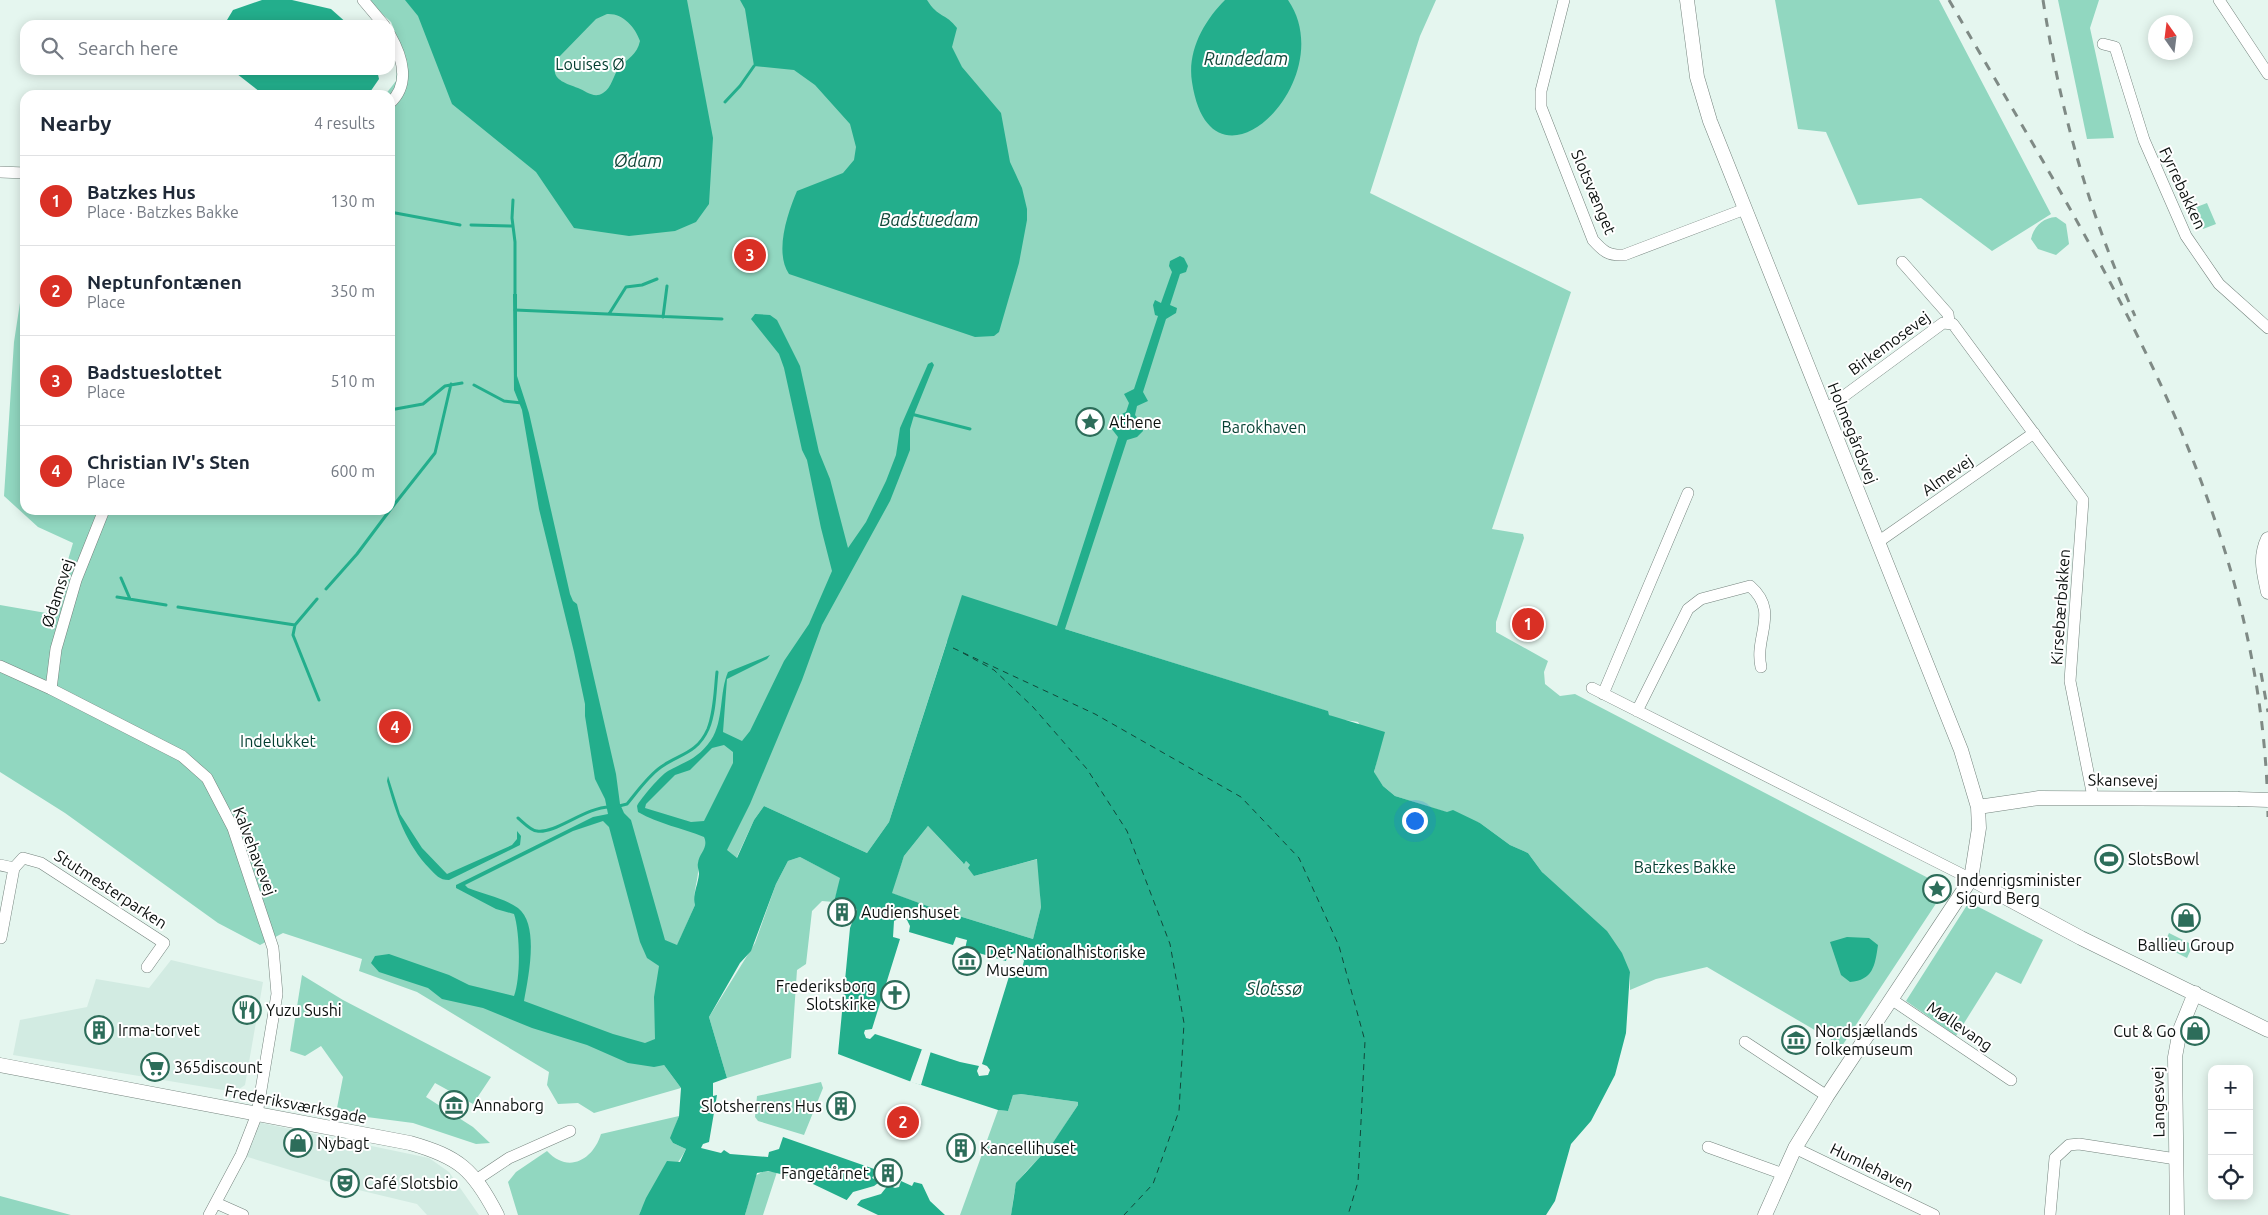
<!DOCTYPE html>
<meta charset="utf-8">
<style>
body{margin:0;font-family:Ubuntu,sans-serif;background:#f2f2f3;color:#1f2937}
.controls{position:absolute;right:15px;bottom:15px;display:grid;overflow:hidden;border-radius:10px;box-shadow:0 2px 12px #0003}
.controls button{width:45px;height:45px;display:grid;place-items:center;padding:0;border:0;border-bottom:1px solid #e0e1e3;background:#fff;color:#1f2937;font:25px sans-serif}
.compass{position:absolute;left:2148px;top:15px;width:45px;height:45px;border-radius:50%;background:#fff;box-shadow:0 2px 12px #0003;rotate:346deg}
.you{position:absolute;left:1414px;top:820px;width:18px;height:18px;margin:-12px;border:4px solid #fff;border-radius:50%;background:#1a73e8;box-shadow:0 0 0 8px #1a73e833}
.badge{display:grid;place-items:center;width:32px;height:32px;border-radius:50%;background:#d93025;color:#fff;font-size:16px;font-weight:700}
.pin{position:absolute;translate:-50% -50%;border:2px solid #fff;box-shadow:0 1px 5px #0006}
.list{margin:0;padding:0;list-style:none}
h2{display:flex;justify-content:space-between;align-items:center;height:65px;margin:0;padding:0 20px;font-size:21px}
h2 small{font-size:16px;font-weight:400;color:#747a83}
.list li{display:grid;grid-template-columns:32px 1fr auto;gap:15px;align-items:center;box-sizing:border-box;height:90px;padding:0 20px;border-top:1px solid #e0e1e3}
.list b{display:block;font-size:19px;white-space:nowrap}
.list p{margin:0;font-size:16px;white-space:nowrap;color:#747a83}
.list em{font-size:16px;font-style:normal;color:#747a83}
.icon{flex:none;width:28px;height:28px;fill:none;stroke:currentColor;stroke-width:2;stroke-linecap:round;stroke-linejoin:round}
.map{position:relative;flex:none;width:2268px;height:1215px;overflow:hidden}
.search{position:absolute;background:#fff;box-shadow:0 2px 12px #0003;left:20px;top:20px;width:375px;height:55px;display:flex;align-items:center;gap:12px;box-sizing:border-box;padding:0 18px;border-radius:15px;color:#747a83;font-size:19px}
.panel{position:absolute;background:#fff;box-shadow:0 2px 12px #0003;left:20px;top:90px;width:375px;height:425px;border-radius:15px}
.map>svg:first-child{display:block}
.built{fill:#d2ebe2}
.green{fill:#91d7c0}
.water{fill:#23ae8c;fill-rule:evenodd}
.pier{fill:#e5f6ef}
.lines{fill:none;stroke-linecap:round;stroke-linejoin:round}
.stream{stroke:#23ae8c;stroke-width:3}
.ferry{stroke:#12483a;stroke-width:1;stroke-dasharray:6 5;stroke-linecap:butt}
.minor-casing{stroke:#74837d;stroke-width:12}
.tertiary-casing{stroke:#74837d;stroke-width:15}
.minor{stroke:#fff;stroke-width:11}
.tertiary{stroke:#fff;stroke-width:14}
.rail{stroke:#7f8a85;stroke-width:3;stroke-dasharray:9 9;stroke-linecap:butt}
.tertiary-bridge-casing{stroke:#74837d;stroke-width:15;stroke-linecap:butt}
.tertiary-bridge{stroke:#fff;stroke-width:14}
.labels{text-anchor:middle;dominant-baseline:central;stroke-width:4;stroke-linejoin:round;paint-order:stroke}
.park-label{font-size:16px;fill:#033e30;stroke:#fff}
.street-label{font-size:16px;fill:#0b100e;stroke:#fff}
.poi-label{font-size:16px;fill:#0b100e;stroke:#fff;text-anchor:start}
.water-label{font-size:18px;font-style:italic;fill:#12483a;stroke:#fff}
</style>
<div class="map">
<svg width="2268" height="1215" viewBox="0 0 2268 1215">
<rect width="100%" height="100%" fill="#e5f6ef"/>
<path class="built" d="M171,960l92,22 -18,103 -10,7 -222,-37 7,-35 67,-13 9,-28 53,9z
M257,1122l172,36 20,14 30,43h-52l-10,-11 -71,-17 -105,-32z"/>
<path class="green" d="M367,0h1069l-16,36 -50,157 201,99 -79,237 31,5 1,4 -28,84v10l52,29 -4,11 1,12 15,12 15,-2 357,186 1,13 6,6 -97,147 -135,-79 -51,12 -26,11v-18l-88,-100 -14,-19 -18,-8 -30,-22 -85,-27 -12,-10 -9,-13 3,-14 -19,-37 -21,-3 -8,-4 -2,-4 -262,-82 -118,12 -58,181 -22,31 -103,-47 -10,14 -18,39 -38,4c2,14 -6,30 -3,42l-18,41 -13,119 17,23 -87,25 -16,-10 -20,1 -11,-19 2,-13 -132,-80 -58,-21 3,-12 -79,-26 -23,12 -42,-22 -153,-110 -65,-41v-167l52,9 21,-71 -35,-16 -34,-31 10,-154 11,-72v240h365v-415h-5l11,-14 3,-39 -8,-20z
M1775,0h164l112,214 -59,37 -71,-53 -63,7 -32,-73 -28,-3z
M2058,0h41l-9,28 24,110 -27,1z
M2207,203l9,21 -13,5 -9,-21z
M2056,217l10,7 3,20 -13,11 -18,-6 -7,-10c3,-13 12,-21 25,-22z
M928,826l35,37 3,-2 5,5 3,10 64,-17 3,48 -8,32 -100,-31 -42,-15 13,-37z
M800,857l41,21 -7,24 -12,-1 -10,10 -6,53 -9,6 -6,88 -64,20 -18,-61 46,-74 21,-59 12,-23z
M1969,902l74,38 -22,44 -25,-12 -40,64 -50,-35z
M2169,933l24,12 -6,13 -24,-12z
M302,975l41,25 148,77 -18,27 -38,-21 -9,14 47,30 17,16 -14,1 -63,-21 -77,-10 7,-36 -22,-31 -16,10 -15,-5z
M821,1082l2,6 -19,47 -46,-14 -3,-4 2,-21z
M1021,1094l57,8v3c-9,13 -17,27 -26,39 -9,12 -29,28 -35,40 -4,9 -4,22 -6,31h-51l38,-105 10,1 5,-16z
M679,1116l-8,22 2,5 13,6c-13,26 -36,39 -47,66h-121l-10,-33 8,-10 31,-21c21,23 46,9 54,-17z
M764,1171l13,1 -14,43h-18l10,-39z
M0,1196l71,19h-71z"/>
<path class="water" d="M262,0h30l39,9 18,16h-125l9,-15z
M405,0h282l26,138 -4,66 -13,18 -21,9 -46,5 -55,-8 -38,-56 -84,-68 -34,-88zM607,14c16,-1 28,13 33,27 -3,14 -12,17 -21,27 -6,7 -7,20 -16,25 -9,6 -17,-2 -25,-5 -16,-6 -31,-10 -19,-31l37,-38z
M740,0h187c11,18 19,13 30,28l-5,19 10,20 39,46 9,49 12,26 5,21v11l-8,43 -20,69 -5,4 -19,1 -186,-63c-15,-22 -1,-62 8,-83l46,-18 11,-13 2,-13 -6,-23 -35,-39 -21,-15 -40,-4 -9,-57z
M1225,0h63c55,80 -77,209 -96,82 -5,-31 12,-61 33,-82z
M232,70h145l2,9 -11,16h-104z
M1180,256l4,2 4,8 -2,6 -6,2 -10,31 7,3 -1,5 -10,6 -23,73 5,9 -11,5 -2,9 7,9 1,7 -6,6 -10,3 -62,189 263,82 1,4 56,17 -11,40 9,14 12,10 52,16 6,-2 27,13 30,22 18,8 14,19 65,59 15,22 8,19 -4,61 -11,42 -24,46 -20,23 -16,57 -9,14h-535l5,-32 36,-39 26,-39v-3l-57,-8 -8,1 -5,16 -10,-1 -89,-29 -71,-27 12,-126 7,-19 -23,-7 6,-24 -40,-21 -12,4 -12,23 -25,67 -11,12 -31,54 18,61 -14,5v13l4,-1 -8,47 -6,2 -2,4 20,5 3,-3 6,4 38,3 1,-5 10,-3 4,-12 94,33 -5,8 23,10 4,-1 2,-6 11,5 2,-4 8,2 8,17 15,14h-67l-65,-31 -6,-9 -10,3 -29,-7 -11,2 -12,42h-106l7,-17 21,-37 13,1 6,-13 -13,-6 -3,-5 9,-22 2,-28 -17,-23 -10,2 -26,-4 -41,-18 -55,-17 -49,-20 -41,-9 -14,-11 -49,-16 -8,-9 4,-7 14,-2 60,21 20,10 45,11c7,-18 6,-64 0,-82l-18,-5 -40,-21v-3l137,-68 15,-3 -3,-15 -10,-20 -10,-63v-12l-11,-52 -35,-143 -17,-99 -8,-20 -1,-96h4v82l12,37 41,181 3,7 4,3 39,170 4,30 4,9 7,7 34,120 12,5 18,-40c-3,-9 3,-20 4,-31 0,-3 -2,-8 -1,-11 1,-10 11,-15 6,-26 -22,-9 -45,-13 -66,-25l-1,-6c4,-8 24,-31 31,-35 18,-10 30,-12 43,-31 13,-20 8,-47 17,-68l42,-17 -3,4 -40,20 -4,53 19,9 8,-10 34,-70 25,-37 23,-53 -11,-43 -14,-68 -5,-10 -18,-82 -5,-14 -28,-35 4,-5 15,1 7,5 23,46 19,86 11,27 18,69 18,-26 20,-41 10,-26 4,-27 28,-64 4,-2 2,3 -19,47 -5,17v21l-20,51 -68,124 -20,55 -52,124 -23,46 10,8 17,-38 10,-14 103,47 22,-31 73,-227 95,31 61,-189 -7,-9 -1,-8 16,-8 3,-9 -5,-9 10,-5 24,-73 -3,-1 -2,-10 2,-5 6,3 11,-31 -3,-6 1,-5zM724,745l9,7v11l-29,58 -13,1 -46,-14 1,-4 29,-29 15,-5 22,-22zM603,821l6,6 31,115 7,16 12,8 -5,31 1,42 -10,4 -32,-9 -89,-33c4,-23 16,-76 -6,-93 -14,-10 -35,-14 -50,-20l-3,-3 108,-54zM928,826l36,38 2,-3 4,4 -2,3 6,8 63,-17 4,48 -8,32 -100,-31 -41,-15 12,-37zM900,918l7,2 3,6 -1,6 44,13 3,-8 11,3 -2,9 41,12 1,-5 7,-3 7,2 3,6 -2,7 -6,4 -5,-2 -29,94 5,2 3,4 -2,5 -9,1 -2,-5 2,-5 -19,-4 -85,-28 -5,5 -4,-1 -2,-5 1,-3 7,-1 28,-90 -7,-2 1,-16z
M388,776l12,38 22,34 25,26 65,-29 5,-6v-8l4,5 -1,9 -71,35c-10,0 -13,-5 -19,-11 -24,-25 -34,-55 -43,-88z
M1847,937l22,1 9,7c-3,21 -5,35 -28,37l-9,-7 -11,-33z
M895 1122a8 8 0 1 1 16 0a8 8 0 1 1-16 0Z"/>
<path class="pier" d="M922,1049l9,2 -10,34 -11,-3z
M881,1181l8,3 -8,10 -20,6 -5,6 -10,-5 7,-9 21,-6z"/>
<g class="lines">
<path class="stream" d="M725,102l15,-16 14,-20
M513,200l-1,18 3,24v54
M390,212l70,13
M471,225l41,1
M515,310l207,9
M609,314l17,-27 16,-2 15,-6
M663,317l4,-31
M474,385l30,16 18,2
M390,410l33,-6 22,-18 17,-3
M911,414l59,15
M390,510l45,-57 16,-69
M121,578l9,21
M326,589l31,-35 33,-44
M117,597l49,8
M317,599l-22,26 -2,10 26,65
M178,607l117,18
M619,806l8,-2c10,-12 21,-28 34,-37 18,-13 36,-13 47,-38 7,-17 7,-39 9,-57
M518,818c5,4 13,13 19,13 19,3 48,-24 73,-24"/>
<path class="ferry" d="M953,648l142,66 146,83 58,61 40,88 26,95 -7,141 -10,33
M963,653l31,17 39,37 54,62 40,62 43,113 14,79 -5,88 -26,73 -29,31"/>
<defs>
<path id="minor" d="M363,0l21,25
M1564,0l-23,91v16l52,133c10,11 15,16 31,15l121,-46
M2219,0l49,74
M390,35c12,21 21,49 0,68
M2103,44l12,3 29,93 42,96 33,48 49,44
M0,172l25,1
M1902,262l46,52 1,8
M1825,410l118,-87 10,1 130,176 -13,181 23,116
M1878,542l156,-109
M0,666l51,23 131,67 25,22 26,50 40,120 4,46 -20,120 -16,41 -32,60
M1592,688l379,191
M51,689l5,-40 20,-69 28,-70
M1603,694l85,-201
M1637,711l51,-102 13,-10 49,-13c30,26 4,50 11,81
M0,865l14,3
M1,938l13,-70 9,-10 18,5 123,80 -17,24
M1891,999l120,81
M1745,1042l82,54
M1708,1147l75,27
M1795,1148l139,67
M476,1180l33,-22 61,-27
M216,1203l27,12
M2050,1215l5,-57 14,-13 10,-1 97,15"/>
<path id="tertiary" d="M1687,0l10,77 13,44 251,629 17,57 1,21 -8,51 -144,217 -32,52 -30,67
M2268,539c-9,19 -4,34 0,53
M1978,807l61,-9 199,1
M1971,879l110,59 187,92
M0,1065l410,78c49,14 63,26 87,72
M2177,1215l-2,-158 5,-27 15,-37"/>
</defs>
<use href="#minor" class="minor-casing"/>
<use href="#tertiary" class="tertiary-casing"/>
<use href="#minor" class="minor"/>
<use href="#tertiary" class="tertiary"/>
<path class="rail" d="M1949,0c149,258 315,508 319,817
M2043,0c18,114 45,210 92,316
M2261,673l7,39"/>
<defs>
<path id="tertiary-bridge" d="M2238,799l30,1"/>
</defs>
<use href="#tertiary-bridge" class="tertiary-bridge-casing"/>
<use href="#tertiary-bridge" class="tertiary-bridge"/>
</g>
<defs>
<symbol id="sight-ring" viewBox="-11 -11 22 22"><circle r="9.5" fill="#fff" stroke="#2d6d5a" stroke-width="1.5"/><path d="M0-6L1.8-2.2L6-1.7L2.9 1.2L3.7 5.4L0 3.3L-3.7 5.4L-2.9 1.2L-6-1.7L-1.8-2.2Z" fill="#2d6d5a"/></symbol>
<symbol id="stadium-ring" viewBox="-11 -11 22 22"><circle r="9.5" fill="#fff" stroke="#2d6d5a" stroke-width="1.5"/><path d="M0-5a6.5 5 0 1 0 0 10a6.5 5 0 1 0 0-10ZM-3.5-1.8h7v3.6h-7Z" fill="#2d6d5a"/></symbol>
<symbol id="building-ring" viewBox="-11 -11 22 22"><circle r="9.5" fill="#fff" stroke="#2d6d5a" stroke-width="1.5"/><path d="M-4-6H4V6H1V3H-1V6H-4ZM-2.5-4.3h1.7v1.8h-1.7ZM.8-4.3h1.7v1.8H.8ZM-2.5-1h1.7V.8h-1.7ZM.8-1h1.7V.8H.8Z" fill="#2d6d5a"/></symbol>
<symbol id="shop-ring" viewBox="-11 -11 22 22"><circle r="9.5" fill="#fff" stroke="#2d6d5a" stroke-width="1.5"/><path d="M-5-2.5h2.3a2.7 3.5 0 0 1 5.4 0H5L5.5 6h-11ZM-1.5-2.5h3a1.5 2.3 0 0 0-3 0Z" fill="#2d6d5a"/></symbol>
<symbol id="museum-ring" viewBox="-11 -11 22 22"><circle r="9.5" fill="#fff" stroke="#2d6d5a" stroke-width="1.5"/><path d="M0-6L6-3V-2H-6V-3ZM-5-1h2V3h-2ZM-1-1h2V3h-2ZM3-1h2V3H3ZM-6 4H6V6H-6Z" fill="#2d6d5a"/></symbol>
<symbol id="church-ring" viewBox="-11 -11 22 22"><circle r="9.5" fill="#fff" stroke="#2d6d5a" stroke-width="1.5"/><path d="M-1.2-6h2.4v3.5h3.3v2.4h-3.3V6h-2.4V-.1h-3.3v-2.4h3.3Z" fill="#2d6d5a"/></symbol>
<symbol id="restaurant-ring" viewBox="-11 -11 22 22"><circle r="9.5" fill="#fff" stroke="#2d6d5a" stroke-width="1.5"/><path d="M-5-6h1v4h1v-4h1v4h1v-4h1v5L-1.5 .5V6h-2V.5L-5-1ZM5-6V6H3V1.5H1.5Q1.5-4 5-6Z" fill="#2d6d5a"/></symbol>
<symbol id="supermarket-ring" viewBox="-11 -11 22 22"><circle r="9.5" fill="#fff" stroke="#2d6d5a" stroke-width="1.5"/><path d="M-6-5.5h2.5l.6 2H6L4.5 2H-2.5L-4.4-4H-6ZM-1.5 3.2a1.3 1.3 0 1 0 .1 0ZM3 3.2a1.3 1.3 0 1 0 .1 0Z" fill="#2d6d5a"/></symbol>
<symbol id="theatre-ring" viewBox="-11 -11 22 22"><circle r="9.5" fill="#fff" stroke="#2d6d5a" stroke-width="1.5"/><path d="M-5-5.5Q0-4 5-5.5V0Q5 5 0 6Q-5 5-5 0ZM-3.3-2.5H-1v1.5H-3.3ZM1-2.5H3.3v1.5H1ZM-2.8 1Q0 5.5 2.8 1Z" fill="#2d6d5a"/></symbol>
</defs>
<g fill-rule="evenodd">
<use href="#sight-ring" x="1074" y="406" width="32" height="32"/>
<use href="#stadium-ring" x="2093" y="843" width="32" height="32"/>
<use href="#sight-ring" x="1921" y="873" width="32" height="32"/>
<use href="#building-ring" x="826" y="896" width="32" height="32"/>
<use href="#shop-ring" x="2170" y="902" width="32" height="32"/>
<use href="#museum-ring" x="951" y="945" width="32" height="32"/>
<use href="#church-ring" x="879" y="979" width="32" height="32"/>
<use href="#restaurant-ring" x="231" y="994" width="32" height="32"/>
<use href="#building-ring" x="83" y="1014" width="32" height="32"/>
<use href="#shop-ring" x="2179" y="1015" width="32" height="32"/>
<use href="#museum-ring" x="1780" y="1024" width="32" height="32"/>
<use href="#supermarket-ring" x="139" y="1051" width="32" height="32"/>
<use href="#museum-ring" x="438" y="1089" width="32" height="32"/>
<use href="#building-ring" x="825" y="1090" width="32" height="32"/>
<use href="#shop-ring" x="282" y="1127" width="32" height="32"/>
<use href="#building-ring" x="945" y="1132" width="32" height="32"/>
<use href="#building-ring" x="872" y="1157" width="32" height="32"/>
<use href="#theatre-ring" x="329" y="1167" width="32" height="32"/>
</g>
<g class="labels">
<g class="park-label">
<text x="590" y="64">Louises Ø</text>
<text x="1264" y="427">Barokhaven</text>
<text x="278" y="741">Indelukket</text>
<text x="1685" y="867">Batzkes Bakke</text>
</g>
<g class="street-label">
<text transform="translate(2183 188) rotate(65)">Fyrrebakken</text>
<text transform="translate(1594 192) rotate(67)">Slotsvænget</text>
<text transform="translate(1889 343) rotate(-36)">Birkemosevej</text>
<text transform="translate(1853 433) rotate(68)">Holmegårdsvej</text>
<text transform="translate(1947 475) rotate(-35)">Almevej</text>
<text transform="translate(57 593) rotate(-72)">Ødamsvej</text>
<text transform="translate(2060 607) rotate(-86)">Kirsebærbakken</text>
<text transform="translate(2123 780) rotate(1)">Skansevej</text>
<text transform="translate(255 851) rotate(69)">Kalvehavevej</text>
<text transform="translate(111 889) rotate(33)">Stutmesterparken</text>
<text transform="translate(1960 1026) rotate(34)">Møllevang</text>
<text transform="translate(2158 1102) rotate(-91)">Langesvej</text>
<text transform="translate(296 1104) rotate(11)">Frederiksværksgade</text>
<text transform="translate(1872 1167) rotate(26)">Humlehaven</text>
</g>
<g class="poi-label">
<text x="1109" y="422">Athene</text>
<text x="2128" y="859">SlotsBowl</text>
<text x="1956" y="880">Indenrigsminister<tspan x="1956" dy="18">Sigurd Berg</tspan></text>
<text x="861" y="912">Audienshuset</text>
<text x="2186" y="945" text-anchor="middle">Ballieu Group</text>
<text x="986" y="952">Det Nationalhistoriske<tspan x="986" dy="18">Museum</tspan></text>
<text x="876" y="986" text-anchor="end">Frederiksborg<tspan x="876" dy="18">Slotskirke</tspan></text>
<text x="266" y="1010">Yuzu Sushi</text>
<text x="118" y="1030">Irma-torvet</text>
<text x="1815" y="1031">Nordsjællands<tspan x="1815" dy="18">folkemuseum</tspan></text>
<text x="2176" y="1031" text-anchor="end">Cut &amp; Go</text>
<text x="174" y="1067">365discount</text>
<text x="473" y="1105">Annaborg</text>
<text x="822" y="1106" text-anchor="end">Slotsherrens Hus</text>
<text x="317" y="1143">Nybagt</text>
<text x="980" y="1148">Kancellihuset</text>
<text x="869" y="1173" text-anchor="end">Fangetårnet</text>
<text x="364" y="1183">Café Slotsbio</text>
</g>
<g class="water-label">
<text x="1246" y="58">Rundedam</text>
<text x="638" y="160">Ødam</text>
<text x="929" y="219">Badstuedam</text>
<text x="1274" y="988">Slotssø</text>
</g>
</g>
</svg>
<div class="controls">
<button>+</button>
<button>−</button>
<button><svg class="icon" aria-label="locate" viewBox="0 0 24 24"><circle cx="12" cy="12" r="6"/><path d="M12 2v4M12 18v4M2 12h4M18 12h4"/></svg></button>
</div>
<svg class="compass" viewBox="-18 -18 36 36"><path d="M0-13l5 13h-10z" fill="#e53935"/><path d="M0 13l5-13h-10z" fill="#747a83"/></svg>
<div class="you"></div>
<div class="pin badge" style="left:1528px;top:624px">1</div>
<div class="pin badge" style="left:903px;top:1122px">2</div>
<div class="pin badge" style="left:750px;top:255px">3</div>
<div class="pin badge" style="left:395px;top:727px">4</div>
<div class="search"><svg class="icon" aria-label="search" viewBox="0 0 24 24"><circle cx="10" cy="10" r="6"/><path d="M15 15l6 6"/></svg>Search here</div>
<section class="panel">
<h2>Nearby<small>4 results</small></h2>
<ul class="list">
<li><span class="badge">1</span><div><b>Batzkes Hus</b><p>Place · Batzkes Bakke</p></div><em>130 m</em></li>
<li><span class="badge">2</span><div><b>Neptunfontænen</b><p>Place</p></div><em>350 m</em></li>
<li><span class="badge">3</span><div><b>Badstueslottet</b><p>Place</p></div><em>510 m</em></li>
<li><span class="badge">4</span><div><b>Christian IV's Sten</b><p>Place</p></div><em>600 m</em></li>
</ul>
</section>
</div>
